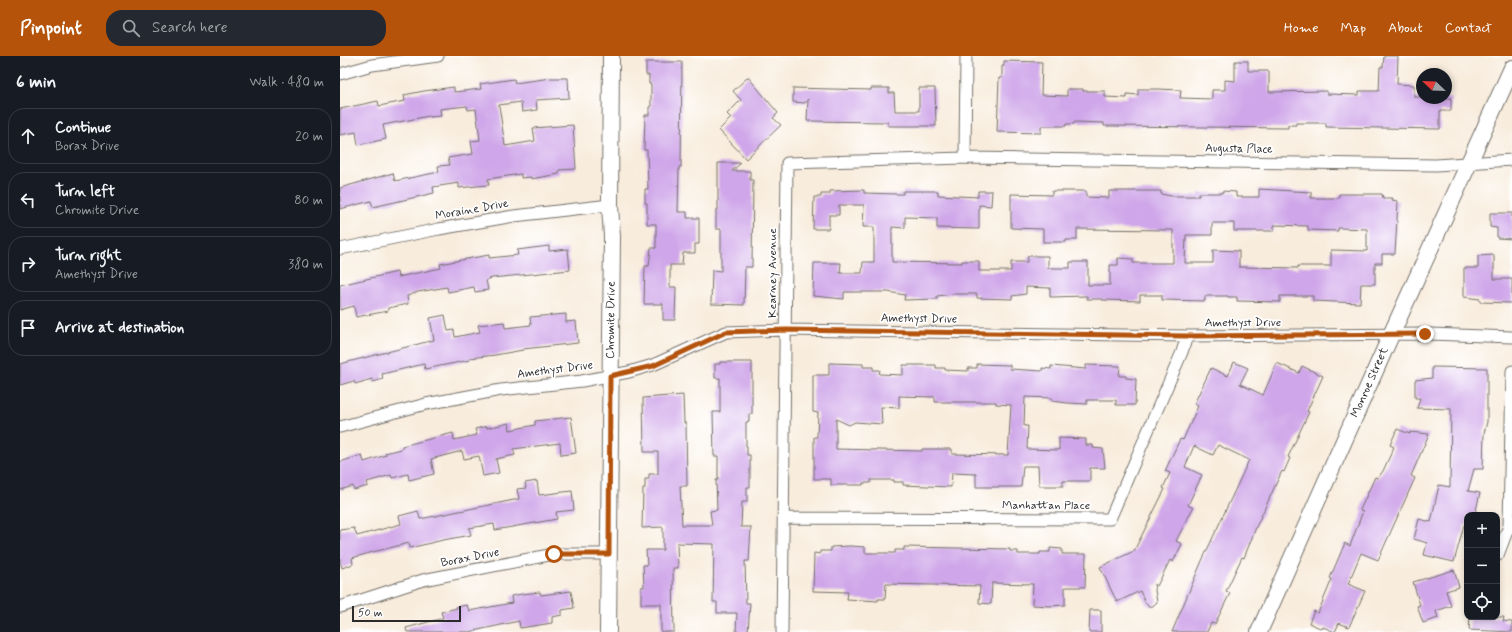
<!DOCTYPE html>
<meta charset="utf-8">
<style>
body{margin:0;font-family:Mynerve,sans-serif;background:#242831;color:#f1f3f6}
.controls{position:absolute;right:12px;bottom:12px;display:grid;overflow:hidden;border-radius:8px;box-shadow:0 2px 6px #0003}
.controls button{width:36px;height:36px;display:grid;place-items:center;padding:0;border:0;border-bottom:1px solid #363941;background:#171b24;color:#f1f3f6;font:20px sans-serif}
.compass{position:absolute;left:1076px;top:12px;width:36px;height:36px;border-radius:50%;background:#171b24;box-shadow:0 2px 6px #0003;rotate:293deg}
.scale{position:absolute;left:12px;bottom:10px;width:109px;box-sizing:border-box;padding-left:4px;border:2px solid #2b2b2b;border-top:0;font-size:11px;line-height:14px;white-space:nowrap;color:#2b2b2b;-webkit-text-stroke:3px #fff;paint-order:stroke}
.stop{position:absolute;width:12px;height:12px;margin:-9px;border:3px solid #b45309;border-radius:50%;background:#fff}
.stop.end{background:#b45309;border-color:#fff;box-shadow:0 1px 4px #0008}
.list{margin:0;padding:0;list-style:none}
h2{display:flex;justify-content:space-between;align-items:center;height:52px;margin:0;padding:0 16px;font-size:17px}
h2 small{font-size:13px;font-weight:400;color:#9ea1a6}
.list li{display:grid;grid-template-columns:26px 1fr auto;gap:12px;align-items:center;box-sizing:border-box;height:56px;margin:0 8px 8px;padding:0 8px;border:1px solid #363941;border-radius:16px}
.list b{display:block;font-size:15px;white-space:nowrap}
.list p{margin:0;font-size:13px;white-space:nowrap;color:#9ea1a6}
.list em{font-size:13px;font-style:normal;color:#9ea1a6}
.icon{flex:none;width:22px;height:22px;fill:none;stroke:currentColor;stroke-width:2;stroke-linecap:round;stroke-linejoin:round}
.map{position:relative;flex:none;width:1172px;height:576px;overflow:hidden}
header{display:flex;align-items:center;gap:24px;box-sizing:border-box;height:56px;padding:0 20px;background:#b45309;color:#fff}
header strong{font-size:19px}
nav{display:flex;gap:22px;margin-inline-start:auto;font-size:14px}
.search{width:280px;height:36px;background:#242831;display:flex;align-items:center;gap:10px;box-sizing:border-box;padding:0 14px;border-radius:16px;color:#9ea1a6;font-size:15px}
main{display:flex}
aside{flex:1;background:#171b24}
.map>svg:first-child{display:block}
.building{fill:#cfa6e9;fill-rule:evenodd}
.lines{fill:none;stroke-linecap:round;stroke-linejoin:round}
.street-casing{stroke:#736f69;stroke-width:13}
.secondary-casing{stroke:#736f69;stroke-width:18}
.street{stroke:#fff;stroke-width:11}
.secondary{stroke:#fff;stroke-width:16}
.route{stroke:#b45309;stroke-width:5}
.labels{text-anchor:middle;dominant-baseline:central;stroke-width:3.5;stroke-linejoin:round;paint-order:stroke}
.street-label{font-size:12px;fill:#2b2b2b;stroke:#fff}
</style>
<header>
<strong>Pinpoint</strong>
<div class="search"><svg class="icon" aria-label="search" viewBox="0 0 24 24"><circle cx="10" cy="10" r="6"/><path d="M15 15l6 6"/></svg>Search here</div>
<nav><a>Home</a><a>Map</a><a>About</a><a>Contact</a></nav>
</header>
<main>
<aside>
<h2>6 min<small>Walk · 480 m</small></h2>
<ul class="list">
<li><svg class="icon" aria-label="ahead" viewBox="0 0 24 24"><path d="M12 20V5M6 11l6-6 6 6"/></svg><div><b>Continue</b><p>Borax Drive</p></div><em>20 m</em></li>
<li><svg class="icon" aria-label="left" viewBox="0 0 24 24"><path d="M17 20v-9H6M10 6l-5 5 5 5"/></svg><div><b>Turn left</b><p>Chromite Drive</p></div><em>80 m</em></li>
<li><svg class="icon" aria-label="right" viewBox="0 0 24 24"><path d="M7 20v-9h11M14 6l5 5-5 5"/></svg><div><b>Turn right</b><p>Amethyst Drive</p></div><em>380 m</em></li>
<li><svg class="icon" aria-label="arrive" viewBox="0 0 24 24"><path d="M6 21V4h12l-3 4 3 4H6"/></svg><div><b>Arrive at destination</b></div></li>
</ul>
</aside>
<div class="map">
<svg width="1172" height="576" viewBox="0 0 1172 576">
<rect width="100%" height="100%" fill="#fff"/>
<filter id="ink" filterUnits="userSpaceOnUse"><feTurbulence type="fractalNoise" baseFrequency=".025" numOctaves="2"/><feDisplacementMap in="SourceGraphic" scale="8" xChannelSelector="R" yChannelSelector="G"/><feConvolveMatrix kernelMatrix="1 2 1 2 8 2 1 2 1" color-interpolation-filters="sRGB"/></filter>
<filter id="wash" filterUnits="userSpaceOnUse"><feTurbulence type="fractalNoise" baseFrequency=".012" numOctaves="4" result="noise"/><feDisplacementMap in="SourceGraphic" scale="16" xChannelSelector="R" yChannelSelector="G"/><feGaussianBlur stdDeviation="0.9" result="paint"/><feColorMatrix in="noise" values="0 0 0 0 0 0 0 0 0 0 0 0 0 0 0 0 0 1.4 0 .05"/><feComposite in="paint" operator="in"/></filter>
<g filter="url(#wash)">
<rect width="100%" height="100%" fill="#f8ecdc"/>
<g id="blocks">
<path class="building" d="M1044,0h14l-1,28 17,1v12l37,1v13h-11v18l-114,-2v-4h-30v2h-8v3l-172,-2h-12v-3l-30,-1v2h-8v2h-25v7l-44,-1 2,-54h3v-12h2v-5l38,1 -1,33 26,1v-7h16v2h22v6l22,1v-4l11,1v-6h20l23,1 -1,8 32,1v-9h13v-10l10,1v-20h13v10h21v21l58,-1v3l32,1v-4h20l1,-24h3z
M306,6h36l-1,105h-2l-1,45h9v6h12v26h-4v9h-12l-1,12h-12v22h6l-1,33h-12v-16h-19l1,-38h4l2,-18h5v-24h-9v-21h-2v-14h3l-1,-39h-3l1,-35h4v-8l2,-1v-22h-2v-9h-3z
M408,21l30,36 -5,5 8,7 -35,34 -27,-29 12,-12 -4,-4 14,-14 -8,-9z
M211,22h17l1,20 -33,2 1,10 -15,2 -1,-10 -22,3 6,41 30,-5 -2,-13 40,-3 3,44 -17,1v4l-28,5v-2l-10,1v-4l-33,5 1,6 -12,1 -18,2v-5l-26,4 1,6 -61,14 -2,-6 -31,8v-21l53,-15 2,8 44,-9 -1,-6 12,-1 -2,-7 25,-4 -2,-13 9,-1 -4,-31 -8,1 -1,-4 -27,3 1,7 -11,1 -1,-1 -46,9 3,14 -28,6 -2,-13 -16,3v-26l38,-8 1,5 26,-5 -1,-6 20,-4 30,-4v5l27,-3 -1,-5 34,-5 1,4z
M453,32l78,2v-2h18v5h5l1,18h24v-23h16l1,38h-48v-4l-81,-1 1,-22 -3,4 -12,-1z
M378,107h23l-9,8h18v9h3l-1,87h-7l-1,38 -33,-1 1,-34 9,1v-42h-5v-19h2z
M919,133l52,3v6h28v-4h43l1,4h10l-1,2 6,1 -3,53h-13v9h-7v21h-14l-1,19 -47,-2v-5h-33v6l-43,-1v-4h-9v-1h-23v5l-43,-1v-5h-22v6l-38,-1v-1h-15v-3l-37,1v-9l-24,-1v7l-14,2v3l-35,-1v-4h-24l-16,2v3l-33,1 1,-5 -17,-3h-44v7l-31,-3 1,-33h27l-1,10h22l1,-11h11v-35h-11l1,-22h-25v10h-10v14h-16l1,-32h7v-3h9v-3l34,-1v3l32,1h7v-3h35v4l40,2v-6h14l-1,15 -12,-1v24l-42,-1v-10l-32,-1v11l-13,-1v35l70,1v-2h17v10h32v-9h16l1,-6h20v12h22v-6h18v23h22v-20h8v-7l15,1v4h40v-33l-96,-1v11h-11v2h-23v-13l-32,-1v-34l41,1v-4h34v6l23,1v-7h52v3l10,2h28v-3h23v-2l14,1v5h23zM872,167h22v8h40v-6l34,1v4l30,1v-3l29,1v22l-36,-1v16h-33v2l-59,-1v-16l-26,-1v13h-28l1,-28h26z
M1150,157h22v26l-15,-1v-10l-7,-1z
M209,190v5l19,-2 2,21 -78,8 -6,2 2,10 -13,2 -1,-5 -26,5 -1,-5 -29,5 -11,4 1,8 -20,4v3l-32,6 -2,-11 -14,4v-25l57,-13 1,5 43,-9 -1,-4 21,-4 28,-5v3l29,-3 -1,-5z
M1154,199v24h18v24l-32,-1v-3l-16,-2v-29h14v-12z
M226,258v8l10,-1 2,22 -55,6v1l-28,5 -25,3v2l-45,9 -1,-5 -42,10 1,5 -10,3 -1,-3 -17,5 -1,-3 -14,4v-21l94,-24 -4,-22 15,-3 3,16 6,-1 1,7 25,-5 -2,-7 26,-3 1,6 26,-3 -1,-8z
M380,306h32v52h-3v8h-3v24h1v9h3v32h-3v15h-5l-1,25h10l-2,34h-4l1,42h4l-2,29h-12l1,-19h-20v-11h-4l1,-58 -37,-1 1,25h-5l1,64h-13v-28h-20v-17h3l-1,-22h4l-1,-15h17v-23l-21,1 1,-40h2v-9h4v-5h9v-22h-14l-1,-54 40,-3 1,28h2l1,63h-7l2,39h30l-2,-14 7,-1 -1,-30h2v-24h-4l-1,-44h7v-34h-5v-14h5z
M894,306l14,6 -8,16 23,11 14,-32 22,10 3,-7 21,10 -16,35 2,1 -21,45 2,1 -6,14 -2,-1 -25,54 -13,33 -2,-1 -16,34 4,2 -15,31 -4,-1 -4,9h-35l29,-69 48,-103 -31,-15 -5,10 -19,-9 -9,21 17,8 -14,30 5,3 -17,33 6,3 -9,18 -3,-2 -13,26 -3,-2 3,18 -3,3 -3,2 -5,-3 -6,-13 -23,11 -17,-35 34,-16 31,-62 -2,-1 7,-15 -5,-2 15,-32 3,1 15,-34 -4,-2 17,-36 17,8z
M489,307l34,1v3h10v3h7l-1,4 24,1v-10h33v3h9v2l23,1v-3h9v-4l33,1v4l32,2v-3l9,1v-3l35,3v-4l34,1 -1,10h7v2l10,1 -1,26h-19v-5h-29v4l-19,-1 -16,-2v-3l-27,-1 -1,29h4l-1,23 32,1v-12l27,1v6h7v3l10,1 2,19h-15v13h-27v5h-24l-1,-20h-15l-2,21h-45v-13l-24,-1 -1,14 -48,-2v-3h-9v-2h-23v3h-8v2h-32v-6h-17v-42h3l1,-24 -5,-1v-37h16zM559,340l36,1v5h61v2l15,1 -3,50 -56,-1v-5h-30v2l-86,-2v-30l13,6 6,-3 27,2 -1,-17 18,1z
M1092,311l55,1v54l-3,11 -1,36h-9l-6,22 12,2 -5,22h-8v10h-3l-10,37 -30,-7 3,-12 -13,-4 5,-20 12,3 8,-37 11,2 1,-78 -34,-1 3,-10h-5v-18l17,-2z
M231,361l5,36 -15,2 -1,-12 -47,6 2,6 -19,4 3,14 -16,3 -4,-20 -15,3 -2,-8 -31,8 3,15 -25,6 -1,-6 -16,4 -1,-3 -24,7 1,4 -14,4 -1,-4 -13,4v-28l22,-7 2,7 22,-7 -1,-2 17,-4v-3l51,-13 1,7 23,-5 -2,-6 12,-3v2l22,-5 1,7 25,-5v-4z
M1057,373l13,5v-2l19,2 -18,42 4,2 -37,82 -17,-7 -13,31 17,7 -16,36 -10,-4 -4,9 -12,-5 -1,2 -13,-6 5,-12 4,2 14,-34 -2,-1 15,-35 5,3 13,-35 -3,-1 15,-33 3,1 5,-7 11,-24 -4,-2z
M197,425l2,14 33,-4 2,19 -18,2 1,7 -62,11 -1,-6 -25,4 2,7 -28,5 -33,8 -1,-5 -36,9 -21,6 1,6 -11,4 -2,-6v-32l14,-2 3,8 44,-12 -2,-8 19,-5 2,8 99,-20 -2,-10 9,-1 -1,-5z
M510,490l15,1v6h30v-3h9v-3l106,2v2h8v3h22v-2h10v-4l12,1v5h24l-1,33h-20v18l-15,1 -18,-1 1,-21 -41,-1 -1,21 -12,-1 1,-17 -94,-2 -1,15h-7v2l-31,-2 1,-7 -35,-1 1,-38 6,1v-3h11v-4z
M1114,514l5,17 -13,4 5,15 -15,5 2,7 -15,5 -6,-17 3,-1 -7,-23z
M231,535l3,17 -12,2v5l-10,2v6l-32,5 -1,-7 -50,11h-62l-1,-4 37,-10 -2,-6 16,-4 -1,-1 11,-2 2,6 43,-8 -1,-7 11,-2 18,-2 1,3z
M750,554h11v22h-12z
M1130,561h34l-1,4 9,1v10l-43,-2z"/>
</g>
</g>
<g filter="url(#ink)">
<use href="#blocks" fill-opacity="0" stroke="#736f69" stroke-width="1"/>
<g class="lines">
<defs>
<path id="street" d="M0,18l32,-9 66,-9
M625,102l1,-102
M0,193l99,-20 75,-13 96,-11
M0,371l86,-23 75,-14 81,-9 47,-9 24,-7 73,-33 60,-2 401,6 243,-2 82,3
M443,462l327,1 72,-167 5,-16
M1158,499l11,-29 3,-155
M0,551l83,-27 131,-26h55
M442,576l5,-469 178,-5 471,7 76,-5"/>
<g id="secondary">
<path id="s1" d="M268,576l4,-395 -2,-32 1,-149"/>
<path id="s2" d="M919,576l132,-297 121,-267"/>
</g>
</defs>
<use href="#street" class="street-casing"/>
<use href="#secondary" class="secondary-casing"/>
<use href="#street" class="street"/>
<use href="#secondary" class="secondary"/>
</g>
</g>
<g class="lines" filter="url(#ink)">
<path class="route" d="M214,498h55l1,-178 43,-10 73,-34 60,-2 401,6 238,-2"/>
</g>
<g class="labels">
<g class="street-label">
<text transform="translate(899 93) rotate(1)">Augusta Place</text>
<text transform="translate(132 154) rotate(-10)">Moraine Drive</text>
<text transform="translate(433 217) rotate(-90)">Kearney Avenue</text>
<text transform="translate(579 263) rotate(1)">Amethyst Drive</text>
<text stroke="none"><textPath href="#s1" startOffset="312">Chromite Drive</textPath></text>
<text x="903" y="267">Amethyst Drive</text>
<text transform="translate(215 314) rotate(-7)">Amethyst Drive</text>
<text stroke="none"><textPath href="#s2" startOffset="273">Monroe Street</textPath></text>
<text x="706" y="450">Manhattan Place</text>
<text transform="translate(130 502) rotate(-11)">Borax Drive</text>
</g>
</g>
</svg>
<div class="controls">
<button>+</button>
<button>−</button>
<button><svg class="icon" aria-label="locate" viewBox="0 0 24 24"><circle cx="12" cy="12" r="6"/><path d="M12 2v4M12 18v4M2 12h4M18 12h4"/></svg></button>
</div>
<svg class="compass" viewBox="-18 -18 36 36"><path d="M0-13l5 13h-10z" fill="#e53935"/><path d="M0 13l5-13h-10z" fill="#9ea1a6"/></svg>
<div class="scale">50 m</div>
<div class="stop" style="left:214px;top:498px"></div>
<div class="stop end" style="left:1085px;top:278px"></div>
</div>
</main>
